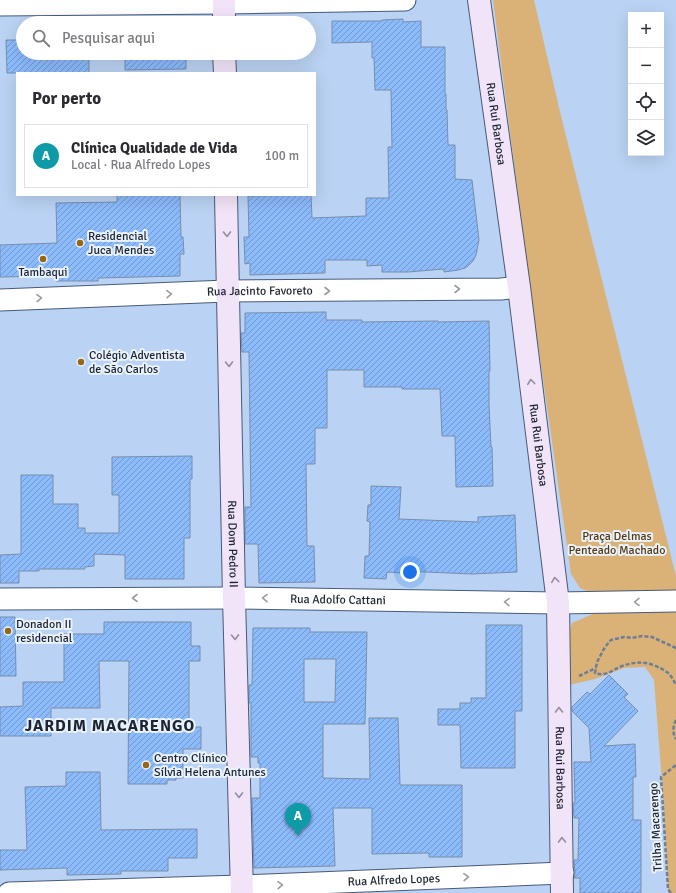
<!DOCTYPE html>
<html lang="pt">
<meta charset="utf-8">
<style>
body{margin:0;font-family:Signika,sans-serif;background:#f7f7f7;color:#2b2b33}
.controls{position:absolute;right:12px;top:12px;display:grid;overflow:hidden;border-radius:0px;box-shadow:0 4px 16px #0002}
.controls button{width:36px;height:36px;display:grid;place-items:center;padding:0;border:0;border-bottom:1px solid #e1e1e2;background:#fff;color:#2b2b33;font:20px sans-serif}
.you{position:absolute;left:410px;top:572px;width:14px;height:14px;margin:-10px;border:3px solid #fff;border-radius:50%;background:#1a73e8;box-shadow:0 0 0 6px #1a73e833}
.badge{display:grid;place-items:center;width:26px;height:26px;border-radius:50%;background:#966816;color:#fff;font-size:13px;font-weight:700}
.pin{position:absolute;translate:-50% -33px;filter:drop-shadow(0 1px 2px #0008)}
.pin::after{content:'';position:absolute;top:21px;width:14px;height:12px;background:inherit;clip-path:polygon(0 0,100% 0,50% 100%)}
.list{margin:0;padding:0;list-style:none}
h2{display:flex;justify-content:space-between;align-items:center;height:52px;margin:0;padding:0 16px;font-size:17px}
h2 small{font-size:13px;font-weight:400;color:#7c7c81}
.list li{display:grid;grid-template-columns:26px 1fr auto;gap:12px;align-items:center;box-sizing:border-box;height:64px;margin:0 8px 8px;padding:0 8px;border:1px solid #e1e1e2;border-radius:0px}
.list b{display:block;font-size:15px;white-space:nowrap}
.list p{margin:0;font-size:13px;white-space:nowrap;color:#7c7c81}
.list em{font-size:13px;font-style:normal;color:#7c7c81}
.icon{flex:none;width:22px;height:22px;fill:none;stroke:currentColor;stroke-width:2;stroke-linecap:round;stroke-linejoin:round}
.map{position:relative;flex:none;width:676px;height:893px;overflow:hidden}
.search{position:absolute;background:#fff;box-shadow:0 4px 16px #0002;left:16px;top:16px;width:300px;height:44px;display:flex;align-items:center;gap:10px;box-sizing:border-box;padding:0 14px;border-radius:22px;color:#7c7c81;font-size:15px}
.panel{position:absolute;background:#fff;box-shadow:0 4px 16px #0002;left:16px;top:72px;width:300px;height:124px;border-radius:0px}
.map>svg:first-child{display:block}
.park{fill:#dab278}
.building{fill:url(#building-hatch);stroke:#778ead;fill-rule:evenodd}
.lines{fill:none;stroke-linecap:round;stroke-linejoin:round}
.street-casing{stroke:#475b78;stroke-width:23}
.secondary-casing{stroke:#475b78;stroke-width:24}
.path{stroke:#6d7e95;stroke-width:2.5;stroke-dasharray:4 2;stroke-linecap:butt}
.street{stroke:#fff;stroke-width:21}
.secondary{stroke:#f2e4f8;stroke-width:22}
.oneway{stroke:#928e9e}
.oneway2{stroke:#999da2}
.poi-dot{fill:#966816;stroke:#eaf2fc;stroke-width:1.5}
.labels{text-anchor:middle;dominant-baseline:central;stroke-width:4;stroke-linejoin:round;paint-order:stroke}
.street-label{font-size:12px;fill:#1c2531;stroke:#eaf2fc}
.poi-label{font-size:12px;fill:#1c2531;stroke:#eaf2fc;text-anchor:start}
.park-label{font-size:12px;fill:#533a12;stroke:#eaf2fc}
.district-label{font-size:16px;font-weight:bold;letter-spacing:1px;fill:#1c2531;stroke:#eaf2fc}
</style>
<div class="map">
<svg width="676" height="893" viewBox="0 0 676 893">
<defs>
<pattern id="building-hatch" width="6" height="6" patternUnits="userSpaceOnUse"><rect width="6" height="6" fill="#8cbbfc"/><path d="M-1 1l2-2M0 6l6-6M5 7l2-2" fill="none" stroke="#7298cd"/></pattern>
</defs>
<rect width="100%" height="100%" fill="#bad2f3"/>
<path class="park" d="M493,0h41l27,116 115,460v14l-84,3 -12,-5 -9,-14 -40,-279z
M676,607v286h-8l-5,-98 -9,-115 -9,-13 -21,1 -29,11 -26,6 -2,-48 5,-14 30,-13z"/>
<path class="building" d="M403,19v3l18,-1v26h24v47h1v16h1l1,35h7v34l17,1 7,60 -3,15 -3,6 -4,4 -4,3 -7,2 -14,2v-3l-36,3h-26v-7l-15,1v-6h-42v13l-75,2v-12l-5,1 -1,-27h5l-1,-41 63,-1 1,23 54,-2v-18h23l-1,-51h4l-1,-57h-16l-1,-32h-2v-16l-40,1v-22h50v-1z
M6,40h17v13h66v20h-82z
M125,53h61v16l-61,1z
M117,195h63l1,42h2l1,17h-4v22l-82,2v3h-42v-5l-56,1v-32l57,-2 -1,-40 61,-1z
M326,312v8h36v2l76,-1v1l51,-1 1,50h-1v34l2,42h1l1,39 -37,1 -1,-51h-13l-2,-47h-38v-2h-38v-17h-37v58h-12v36h-9l1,82h7l1,36 -56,1 -1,-39h-13v-37h6l-2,-155h-7l-1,-19h4v-20z
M192,456v23h-2v59h-6v41h-59v-24l-31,-1v12l-9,1v2h-46v2h-20v12h-19v-28l21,-1v-79h32v29h25v24h7v5h34v-38h-7v-38z
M371,486l30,1 -2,32 79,3v-5l37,-2 2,57 -45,2 -70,-3 -1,2 -14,-1 -1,7 -22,-1 1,-22h4l1,-34 -3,-1 1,-16h3z
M0,617h15l1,59h-16z
M104,622h87v24h9v15h-11v66h12v22h-18v29h-7v2h-9v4h-39l1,-123h-30l1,47h-49v28h-51v-29l23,-1v-24h41v-48h40z
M486,625h36v86h-7v57h-54l-1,-43h-22v-16h22v-6h11v-5h15z
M253,628h57v4h57l-2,92h-42v54l47,1 -1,-61h29l2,67h62v72h-33v-4l-57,1v-46h-39l2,58 -81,2 -2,-70h8v-35h-2v-6h-7v-54h-2v-18h3zM304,659h32l-1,43h-31z
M609,675l19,19 -4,3 14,14 -34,35 31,-2 1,33h-3v43h8v73h-61v-15h-6l1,-5 -1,-13h4l1,-42h-5l-1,-15h2l-1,-41h17l-2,-34 -17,-17v-4l15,-15 3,2z
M66,772h34l1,58 96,-1v29h-29v13h-47v3l-54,1v-7l-67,2v-20h27l-2,-63 41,-1z"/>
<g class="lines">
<defs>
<g id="street">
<path d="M0,5l224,-2 181,-3"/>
<path id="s1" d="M0,300l227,-9 274,-2 18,-2"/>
<path id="s2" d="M0,599l234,-1 324,5 118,-2"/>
<path id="s3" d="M9,893l232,-7 322,-13"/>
</g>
<g id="secondary">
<path d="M224,0v23"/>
<path id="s4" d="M479,0l40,287 39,316 4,290"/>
<path d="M224,53l1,20"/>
<path id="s5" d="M226,195l8,403 8,295"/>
</g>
</defs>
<use href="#street" class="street-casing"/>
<use href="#secondary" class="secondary-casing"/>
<path class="path" d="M676,648l-24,-11 -10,-1 -10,2 -8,-1 -13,3 -6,7 -8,15 -2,11c11,4 17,-3 27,-7 12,-4 22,-5 34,0 12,6 14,7 20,19
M579,676l17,-8
M676,720c-3,6 -4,13 0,19
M671,893l-3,-4 -7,-112 15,-12"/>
<use href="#street" class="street"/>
<use href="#secondary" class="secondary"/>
</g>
<defs><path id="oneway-chevron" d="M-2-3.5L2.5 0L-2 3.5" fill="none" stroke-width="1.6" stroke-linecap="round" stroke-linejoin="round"/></defs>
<g class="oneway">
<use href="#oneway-chevron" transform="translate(227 234) rotate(89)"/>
<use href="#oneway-chevron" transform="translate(229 364) rotate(89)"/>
<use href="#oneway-chevron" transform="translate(531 382) rotate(-97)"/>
<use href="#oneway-chevron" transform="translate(555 580) rotate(-97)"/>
<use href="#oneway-chevron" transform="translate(235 637) rotate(89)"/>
<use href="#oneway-chevron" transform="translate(559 710) rotate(-91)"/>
<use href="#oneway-chevron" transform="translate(239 795) rotate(89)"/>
<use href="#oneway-chevron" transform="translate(562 840) rotate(-91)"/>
</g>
<g class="oneway2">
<use href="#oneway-chevron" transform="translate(457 289)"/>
<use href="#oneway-chevron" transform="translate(327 291)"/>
<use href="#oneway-chevron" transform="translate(169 294) rotate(-2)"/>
<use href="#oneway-chevron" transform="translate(39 298) rotate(-2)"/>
<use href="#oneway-chevron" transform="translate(135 598) rotate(180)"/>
<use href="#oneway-chevron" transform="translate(265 598) rotate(-179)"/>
<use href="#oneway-chevron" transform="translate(507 602) rotate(-179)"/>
<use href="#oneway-chevron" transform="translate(637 602) rotate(179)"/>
<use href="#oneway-chevron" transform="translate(466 877) rotate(-2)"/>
<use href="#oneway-chevron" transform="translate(280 885) rotate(-2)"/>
</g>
<g class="poi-dot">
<circle cx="80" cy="243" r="4"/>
<circle cx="43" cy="259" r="4"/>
<circle cx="81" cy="362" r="4"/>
<circle cx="8" cy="631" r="4"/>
<circle cx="146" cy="765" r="4"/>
</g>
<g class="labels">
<g class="street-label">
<text stroke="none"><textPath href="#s4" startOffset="125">Rua Rui Barbosa</textPath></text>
<text stroke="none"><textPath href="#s1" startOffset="260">Rua Jacinto Favoreto</textPath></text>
<text stroke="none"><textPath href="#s4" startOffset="449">Rua Rui Barbosa</textPath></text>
<text stroke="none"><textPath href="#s5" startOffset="349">Rua Dom Pedro II</textPath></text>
<text stroke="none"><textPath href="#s2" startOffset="338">Rua Adolfo Cattani</textPath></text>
<text stroke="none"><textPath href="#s4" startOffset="773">Rua Rui Barbosa</textPath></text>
<text transform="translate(656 827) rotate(-93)">Trilha Macarengo</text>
<text stroke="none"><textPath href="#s3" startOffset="385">Rua Alfredo Lopes</textPath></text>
</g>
<g class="poi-label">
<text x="88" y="236">Residencial<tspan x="88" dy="14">Juca Mendes</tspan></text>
<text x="43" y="272" text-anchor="middle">Tambaqui</text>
<text x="89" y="355">Colégio Adventista<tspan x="89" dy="14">de São Carlos</tspan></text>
<text x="16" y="624">Donadon II<tspan x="16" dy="14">residencial</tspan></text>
<text x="154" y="758">Centro Clínico<tspan x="154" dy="14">Sílvia Helena Antunes</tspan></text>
</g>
<g class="park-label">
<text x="617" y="536">Praça Delmas<tspan x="617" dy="14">Penteado Machado</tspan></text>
</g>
<g class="district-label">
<text x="110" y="726">JARDIM MACARENGO</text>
</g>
</g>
</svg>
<div class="controls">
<button>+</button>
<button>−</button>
<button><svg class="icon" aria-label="locate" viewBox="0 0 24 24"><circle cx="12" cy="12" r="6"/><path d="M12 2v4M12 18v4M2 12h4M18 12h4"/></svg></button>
<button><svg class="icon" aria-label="layers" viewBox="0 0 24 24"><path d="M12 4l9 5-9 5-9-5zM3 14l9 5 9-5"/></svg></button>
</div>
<div class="you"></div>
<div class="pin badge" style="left:298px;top:836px;background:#0f9aa8">A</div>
<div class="search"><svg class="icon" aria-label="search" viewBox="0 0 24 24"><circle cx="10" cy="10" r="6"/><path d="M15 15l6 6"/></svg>Pesquisar aqui</div>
<section class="panel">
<h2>Por perto<small></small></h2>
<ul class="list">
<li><span class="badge" style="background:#0f9aa8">A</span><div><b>Clínica Qualidade de Vida</b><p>Local · Rua Alfredo Lopes</p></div><em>100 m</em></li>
</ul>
</section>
</div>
